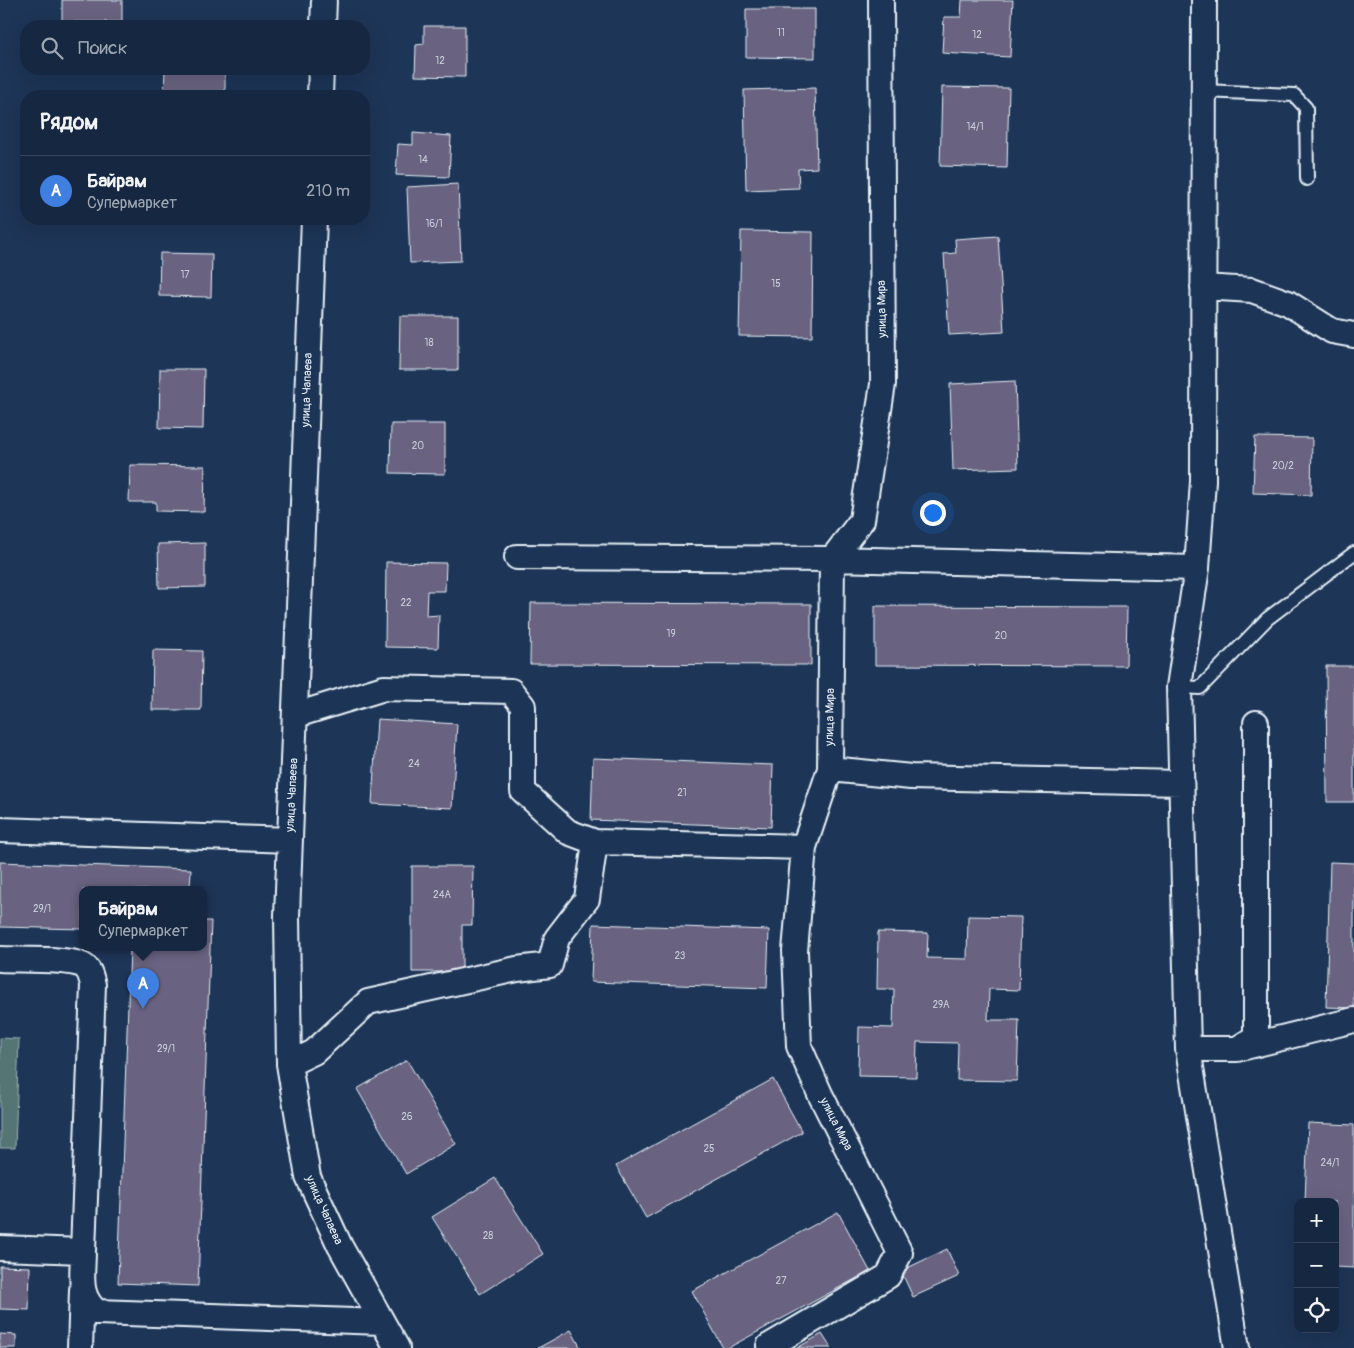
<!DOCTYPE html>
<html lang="ru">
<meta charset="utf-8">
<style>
body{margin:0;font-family:Pangolin,sans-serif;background:#23344c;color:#f1f3f6}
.controls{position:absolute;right:15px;bottom:15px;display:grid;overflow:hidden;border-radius:10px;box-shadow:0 5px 20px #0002}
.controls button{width:45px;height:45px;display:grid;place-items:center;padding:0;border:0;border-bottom:1px solid #35445a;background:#162841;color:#f1f3f6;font:25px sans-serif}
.you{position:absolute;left:932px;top:512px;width:18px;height:18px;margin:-12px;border:4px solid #fff;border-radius:50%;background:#1a73e8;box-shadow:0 0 0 8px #1a73e833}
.badge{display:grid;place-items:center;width:32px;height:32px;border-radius:50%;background:#d93025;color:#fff;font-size:16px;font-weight:700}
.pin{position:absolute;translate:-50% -41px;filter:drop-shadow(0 1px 2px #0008)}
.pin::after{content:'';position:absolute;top:26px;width:18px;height:15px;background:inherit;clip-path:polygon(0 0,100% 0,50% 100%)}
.popup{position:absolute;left:79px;top:886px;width:128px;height:65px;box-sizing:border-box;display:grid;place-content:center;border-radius:10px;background:#162841;filter:drop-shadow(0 1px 4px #0005);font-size:16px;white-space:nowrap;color:#9ea6b1}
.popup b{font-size:19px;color:#f1f3f6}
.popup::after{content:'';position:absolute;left:50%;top:100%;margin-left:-10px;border:10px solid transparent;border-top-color:#162841}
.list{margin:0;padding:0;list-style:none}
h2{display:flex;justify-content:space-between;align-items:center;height:65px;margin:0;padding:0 20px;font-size:21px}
h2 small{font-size:16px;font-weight:400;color:#9ea6b1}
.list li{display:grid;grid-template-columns:32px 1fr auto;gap:15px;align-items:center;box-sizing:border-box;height:70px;padding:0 20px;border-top:1px solid #35445a}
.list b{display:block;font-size:19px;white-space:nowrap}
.list p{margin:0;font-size:16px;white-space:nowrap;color:#9ea6b1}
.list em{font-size:16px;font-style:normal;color:#9ea6b1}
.icon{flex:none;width:28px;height:28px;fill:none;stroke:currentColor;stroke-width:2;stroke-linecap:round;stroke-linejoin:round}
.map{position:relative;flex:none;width:1354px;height:1348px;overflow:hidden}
.search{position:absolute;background:#162841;box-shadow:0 5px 20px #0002;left:20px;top:20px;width:350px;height:55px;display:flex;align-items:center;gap:12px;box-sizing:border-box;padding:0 18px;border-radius:20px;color:#9ea6b1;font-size:19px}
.panel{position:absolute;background:#162841;box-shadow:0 5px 20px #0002;left:20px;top:90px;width:350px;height:135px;border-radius:20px}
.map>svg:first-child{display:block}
.green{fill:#547575;stroke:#9eb3b6}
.building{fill:#696481;stroke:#e8f1f8}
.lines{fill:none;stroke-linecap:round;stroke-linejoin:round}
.lane-casing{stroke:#e8f1f8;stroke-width:16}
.street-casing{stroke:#e8f1f8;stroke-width:28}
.lane{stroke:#1d3557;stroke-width:12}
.street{stroke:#1d3557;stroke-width:24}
.labels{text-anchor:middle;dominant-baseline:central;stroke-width:4;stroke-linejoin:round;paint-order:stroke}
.number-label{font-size:10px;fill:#c8ceda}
.street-label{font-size:12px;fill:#e8f1f8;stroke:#1d3557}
</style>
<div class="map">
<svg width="1354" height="1348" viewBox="0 0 1354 1348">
<rect width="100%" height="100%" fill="#1d3557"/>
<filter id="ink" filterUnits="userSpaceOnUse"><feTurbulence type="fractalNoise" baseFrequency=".02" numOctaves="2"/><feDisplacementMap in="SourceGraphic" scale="10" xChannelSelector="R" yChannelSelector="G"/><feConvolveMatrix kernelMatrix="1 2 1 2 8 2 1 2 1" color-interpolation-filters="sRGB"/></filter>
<g filter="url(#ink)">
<path class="green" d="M0,1038l19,1 -4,109h-15z"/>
<path class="building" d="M62,0h60v22h-60z
M962,0h51l-3,57 -68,-4 2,-36h17z
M746,9h69v49l-69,-1z
M424,26h41v51l-50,-1 1,-31 8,-1z
M165,69h60v27h-61z
M942,87l67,1 -2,80 -67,-2z
M815,88l2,80 -19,1 1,19 -53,2 -2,-100z
M413,133l38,3 -2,41 -53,-2 2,-31 15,1z
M458,184l3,77 -51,2 -3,-76z
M31,219h57v2l-57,1z
M741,231l72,1 -1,105 -73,-1z
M998,236l6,96 -55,3 -5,-81 12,-1 -1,-14z
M160,253l52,1 -1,43 -52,-1z
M400,316h58v54h-59z
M160,369h44l-1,60 -44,-1z
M1015,381l3,87 -65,2 -3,-86z
M391,424h54v50l-55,-1z
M1255,437l57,1 -1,57 -58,-2z
M130,465l75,1 -1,46 -48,-1v-9h-27z
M205,543v44l-46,1 -1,-44z
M386,562l60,1 -1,28h-18l-1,25 13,-1 -1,33 -53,-1z
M531,603l280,1v61l-281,-1z
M875,606l252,1 -1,59 -251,-1z
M153,650l49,1 -1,59h-49z
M1326,666h28v136h-27z
M377,719l80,5 -5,84 -80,-4z
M593,758l180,7 -2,62 -180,-7z
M0,862l191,7 -1,21h-107v39l-83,-2z
M1330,862l24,1v145l-28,-1z
M412,866h61l-1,59h-10v47h-50z
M968,916l53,1 -2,73 -30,-1 -1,31h31l-2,61 -60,-1 1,-37 -41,-1 -1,35 -58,-1 1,-49 34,1 1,-39h-17l1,-57 50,1 -1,25 40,1z
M203,921h8l-13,365 -80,-3 12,-335h73z
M593,924l176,6 -2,58 -176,-6z
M407,1060l49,84 -50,30 -49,-85z
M773,1079l29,53 -156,86 -30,-52z
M1308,1123l46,2v143l-19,-1v-65h-30z
M495,1178l48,76 -63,40 -48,-77z
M838,1212l32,59 -142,77h-5l-31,-57z
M947,1249l12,27 -46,21 -12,-26z
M0,1266l30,1 -1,43 -29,-1z
M571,1330l10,18h-43z
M0,1334l16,1v13h-16z
M822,1334l9,14h-34z"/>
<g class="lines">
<defs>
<path id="lane" d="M1204,91l90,4 12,13 1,71
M1179,687l21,1 67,-69 87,-66"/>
<path id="street" d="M1204,0l-1,481 -6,87 -18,119 9,362 49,299
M323,26l1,-26
M320,96l1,-27
M314,219l-27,697 2,148 19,113 32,69 57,102
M1203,287l49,3 36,13 44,28 22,4
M517,557l315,2 365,9
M296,715l88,-27 127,3 12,15v85l45,41 27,10
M830,769l81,8 270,6
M0,830l290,10
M0,959c19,1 67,-1 82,6 8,4 9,12 11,20l-10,266 -83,-3
M1188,1049h49l117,-29
M1237,1049l19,-12v-314
M289,1064l25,-12 54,-50 149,-33 33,-4 7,-27 30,-39 8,-57 209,5
M83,1251c0,24 -6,44 14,61l285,10
M769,1346l119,-70 12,-23 -80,-159 -21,-48 -4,-95 9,-104 26,-78 2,-210 30,-39 21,-136 -2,-384
M80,1348l2,-58"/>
</defs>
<use href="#lane" class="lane-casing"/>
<use href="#street" class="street-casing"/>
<use href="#lane" class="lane"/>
<use href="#street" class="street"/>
</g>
</g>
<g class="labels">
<g class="number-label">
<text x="781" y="33">11</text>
<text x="977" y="35">12</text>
<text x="440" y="61">12</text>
<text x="975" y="127">14/1</text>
<text x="423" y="160">14</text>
<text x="434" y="224">16/1</text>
<text x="185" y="275">17</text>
<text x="776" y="284">15</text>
<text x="429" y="343">18</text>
<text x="418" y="446">20</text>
<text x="1283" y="466">20/2</text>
<text x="406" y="603">22</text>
<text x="671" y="634">19</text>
<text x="1001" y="636">20</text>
<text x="414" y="764">24</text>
<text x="682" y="793">21</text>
<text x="442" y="895">24А</text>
<text x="42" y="909">29/1</text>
<text x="680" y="956">23</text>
<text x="941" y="1005">29А</text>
<text x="166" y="1049">29/1</text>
<text x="407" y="1117">26</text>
<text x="709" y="1149">25</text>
<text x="1330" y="1163">24/1</text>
<text x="488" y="1236">28</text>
<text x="781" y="1281">27</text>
</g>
<g class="street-label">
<text transform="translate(882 309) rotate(-91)">улица Мира</text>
<text transform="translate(307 390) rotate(-88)">улица Чапаева</text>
<text transform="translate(830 717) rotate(-89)">улица Мира</text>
<text transform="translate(292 795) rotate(-87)">улица Чапаева</text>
<text transform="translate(836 1124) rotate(63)">улица Мира</text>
<text transform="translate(324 1210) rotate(66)">улица Чапаева</text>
</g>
</g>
</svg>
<div class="controls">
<button>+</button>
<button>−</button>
<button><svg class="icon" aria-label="locate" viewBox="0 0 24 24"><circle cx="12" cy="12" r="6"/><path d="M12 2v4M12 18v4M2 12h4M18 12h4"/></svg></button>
</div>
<div class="you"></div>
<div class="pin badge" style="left:143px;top:1009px;background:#3f7fe0">A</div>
<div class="popup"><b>Байрам</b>Супермаркет</div>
<div class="search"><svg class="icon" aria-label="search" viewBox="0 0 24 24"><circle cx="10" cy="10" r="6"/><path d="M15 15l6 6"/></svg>Поиск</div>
<section class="panel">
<h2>Рядом<small></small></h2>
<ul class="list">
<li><span class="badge" style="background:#3f7fe0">A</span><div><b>Байрам</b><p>Супермаркет</p></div><em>210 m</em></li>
</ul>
</section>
</div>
